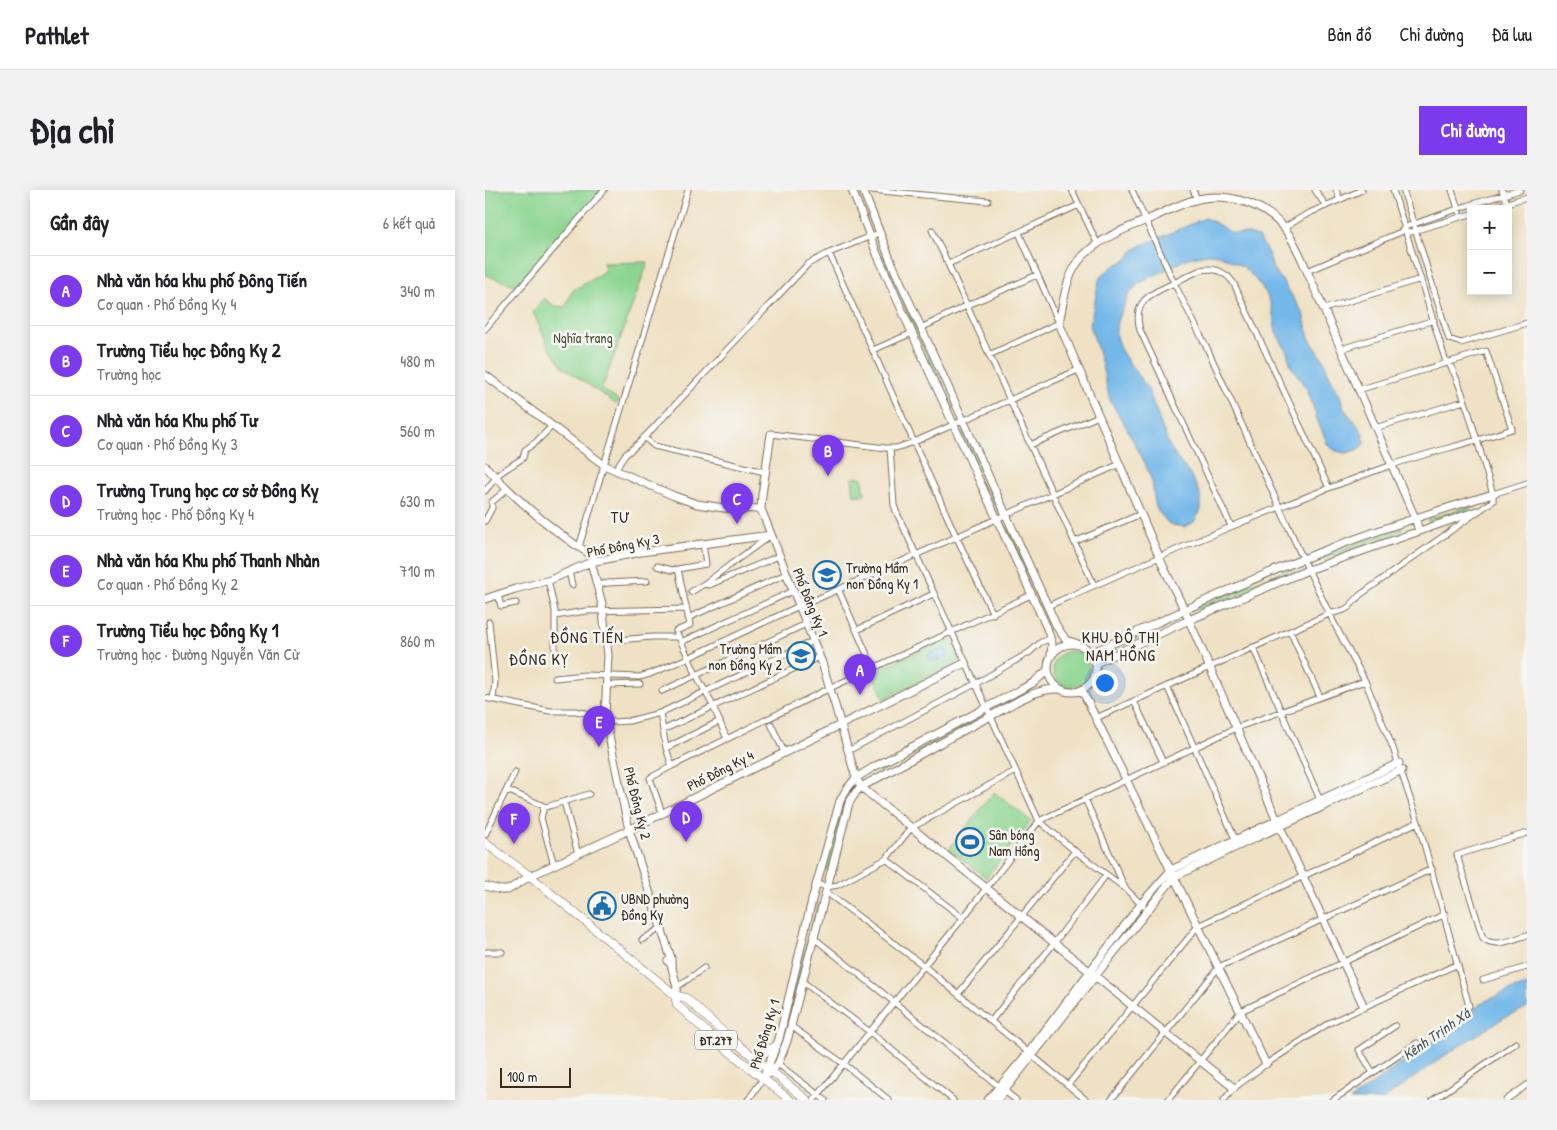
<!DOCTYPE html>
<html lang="vi">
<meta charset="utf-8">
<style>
body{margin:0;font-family:"Patrick Hand",sans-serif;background:#f2f2f2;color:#202124}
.controls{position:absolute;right:15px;top:15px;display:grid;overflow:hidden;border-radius:0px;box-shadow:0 2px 12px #0003}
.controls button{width:45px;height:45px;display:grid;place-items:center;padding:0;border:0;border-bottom:1px solid #e0e0e0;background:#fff;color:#202124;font:25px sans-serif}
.scale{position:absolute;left:15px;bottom:12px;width:71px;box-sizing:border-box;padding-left:5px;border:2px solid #3b2a1e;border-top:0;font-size:14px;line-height:18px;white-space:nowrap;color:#3b2a1e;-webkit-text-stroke:4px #f6f6f2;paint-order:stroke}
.you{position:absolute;left:619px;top:492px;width:18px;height:18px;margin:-12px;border:4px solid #fff;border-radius:50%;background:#1a73e8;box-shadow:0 0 0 8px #1a73e833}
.badge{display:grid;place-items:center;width:32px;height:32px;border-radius:50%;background:#7c3aed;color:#fff;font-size:16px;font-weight:700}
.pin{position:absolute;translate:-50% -41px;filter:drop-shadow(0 1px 2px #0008)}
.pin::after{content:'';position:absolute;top:26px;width:18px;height:15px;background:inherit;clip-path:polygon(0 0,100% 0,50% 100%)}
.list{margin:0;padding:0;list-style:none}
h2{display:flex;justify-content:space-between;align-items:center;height:65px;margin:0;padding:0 20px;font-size:21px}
h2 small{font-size:16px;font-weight:400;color:#757577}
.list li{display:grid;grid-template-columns:32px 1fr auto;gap:15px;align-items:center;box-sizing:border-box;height:70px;padding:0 20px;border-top:1px solid #e0e0e0}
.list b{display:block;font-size:19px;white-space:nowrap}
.list p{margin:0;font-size:16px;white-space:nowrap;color:#757577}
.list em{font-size:16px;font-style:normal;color:#757577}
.map{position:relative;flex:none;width:1042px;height:910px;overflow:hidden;border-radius:0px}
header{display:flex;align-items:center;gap:30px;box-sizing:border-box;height:70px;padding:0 25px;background:#fff;border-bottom:1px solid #e0e0e0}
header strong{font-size:24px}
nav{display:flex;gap:28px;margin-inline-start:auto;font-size:18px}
.intro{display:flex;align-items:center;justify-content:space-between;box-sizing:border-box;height:120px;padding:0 30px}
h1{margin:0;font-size:35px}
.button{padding:12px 22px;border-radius:0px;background:#7c3aed;color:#fff;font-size:18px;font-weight:700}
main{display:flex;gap:30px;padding:0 30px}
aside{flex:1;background:#fff;border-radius:0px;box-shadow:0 2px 12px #0003}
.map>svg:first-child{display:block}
.green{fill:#8cd591;stroke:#648058}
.water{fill:#73b8e9;stroke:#577184}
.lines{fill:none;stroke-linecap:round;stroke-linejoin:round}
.street-casing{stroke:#7a6a58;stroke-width:7}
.secondary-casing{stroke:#7a6a58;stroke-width:9}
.primary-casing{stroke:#7a6a58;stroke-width:9}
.street{stroke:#fff;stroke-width:5}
.secondary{stroke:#fff;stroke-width:7}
.primary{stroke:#fff;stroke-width:8}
.labels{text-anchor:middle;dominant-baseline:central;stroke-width:5;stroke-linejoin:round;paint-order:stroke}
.shield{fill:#f6f6f2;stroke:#73675e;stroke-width:1}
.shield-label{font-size:12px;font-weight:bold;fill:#3b2a1e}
.park-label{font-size:14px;fill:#4f553b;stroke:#f6f6f2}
.street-label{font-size:14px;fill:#3b2a1e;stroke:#f6f6f2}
.poi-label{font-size:14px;fill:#3b2a1e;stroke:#f6f6f2;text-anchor:start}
.water-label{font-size:15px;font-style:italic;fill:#4c555b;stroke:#f6f6f2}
.quarter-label{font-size:16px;letter-spacing:1px;fill:#3b2a1e;stroke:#f6f6f2}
</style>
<header>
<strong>Pathlet</strong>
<nav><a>Bản đồ</a><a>Chỉ đường</a><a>Đã lưu</a></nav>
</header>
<div class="intro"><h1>Địa chỉ</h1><a class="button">Chỉ đường</a></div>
<main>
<aside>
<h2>Gần đây<small>6 kết quả</small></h2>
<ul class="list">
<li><span class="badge">A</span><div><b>Nhà văn hóa khu phố Đông Tiến</b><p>Cơ quan · Phố Đồng Kỵ 4</p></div><em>340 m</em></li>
<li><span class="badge">B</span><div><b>Trường Tiểu học Đồng Kỵ 2</b><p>Trường học</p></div><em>480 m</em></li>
<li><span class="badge">C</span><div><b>Nhà văn hóa Khu phố Tư</b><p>Cơ quan · Phố Đồng Kỵ 3</p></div><em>560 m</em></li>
<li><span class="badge">D</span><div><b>Trường Trung học cơ sở Đồng Kỵ</b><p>Trường học · Phố Đồng Kỵ 4</p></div><em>630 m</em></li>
<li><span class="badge">E</span><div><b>Nhà văn hóa Khu phố Thanh Nhàn</b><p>Cơ quan · Phố Đồng Kỵ 2</p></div><em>710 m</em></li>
<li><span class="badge">F</span><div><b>Trường Tiểu học Đồng Kỵ 1</b><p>Trường học · Đường Nguyễn Văn Cừ</p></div><em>860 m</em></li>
</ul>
</aside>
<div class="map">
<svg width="1042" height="910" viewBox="0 0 1042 910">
<rect width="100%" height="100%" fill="#f6f6f2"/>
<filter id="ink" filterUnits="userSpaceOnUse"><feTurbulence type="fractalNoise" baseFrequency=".02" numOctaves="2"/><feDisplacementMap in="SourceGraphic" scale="10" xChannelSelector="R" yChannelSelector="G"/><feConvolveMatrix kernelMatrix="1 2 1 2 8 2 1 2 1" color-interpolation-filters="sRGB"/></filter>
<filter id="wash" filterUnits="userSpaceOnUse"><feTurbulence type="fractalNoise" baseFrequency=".0096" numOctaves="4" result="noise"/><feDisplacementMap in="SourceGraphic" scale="20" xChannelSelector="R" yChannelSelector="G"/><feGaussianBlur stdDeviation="1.12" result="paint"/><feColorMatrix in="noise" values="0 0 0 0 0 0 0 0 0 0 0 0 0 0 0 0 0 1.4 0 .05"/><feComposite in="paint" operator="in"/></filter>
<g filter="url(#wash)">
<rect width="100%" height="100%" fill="#efe1c4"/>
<path class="green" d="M0,0h119l-84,97 -35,-12z
M396,64h2l71,154 -1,2h-2z
M163,72l-46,127 17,12 -3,3 -53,-37 -14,-19 -16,-36 11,-14 10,8 11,1 8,-17 23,-13 9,-7 -2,-7z
M478,242l2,1 31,71 -2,-1 -32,-69z
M377,287l3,17 -11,2 -2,-18z
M991,314v3l-46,15 -3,-1 1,-2z
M521,337l2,1 46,99 -1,3 -48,-102z
M917,337v4l-81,29 -3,-1v-2z
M807,377h3l1,3 -97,42 -2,-2 1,-4z
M690,428l2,1 -1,3 -66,30v-4z
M462,448l5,2 7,18 -1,5 -74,36 -12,-26z
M568 479a18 18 0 1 1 36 0a18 18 0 1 1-36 0Z
M490,529h3v1l-99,53 -2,-1z
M509,602l37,29 -45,57 -37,-29z
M356,621l2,1v3l-14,54 -3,1v-3z
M333,713l-33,137 -2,3 16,-73z"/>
<path class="water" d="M720,28l9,4 18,11 17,1 9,3 3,4 8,14 4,15 8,9 22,34 6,25 14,21 7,18 10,18 4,14 15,18 4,7 2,9 -8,7 -11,3 -10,-2 -8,-6 -10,-23 -10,-31 -17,-25 -4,-14 -11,-20 -5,-28 -5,-11 -11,-14 -13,-13 -23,-11 -12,-1 -19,4 -50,26 -9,10 -12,27 -1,7v9l4,12 11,17 17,23 20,54 8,14 15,19 9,18 1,8v8l-7,12 -9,5 -13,-2 -4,-2 -10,-12 -3,-7 -3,-23 -7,-18 -19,-36 -16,-26 -9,-40 -11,-36 9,-45 3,-5 12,-9 12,-6 8,-10 6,-4z
M456,459l6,1 1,7 -9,3h-10l-2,-4 2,-2z
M1042,795v23l-22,9 -61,39 -61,44h-33l101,-72 32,-26 25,-11z"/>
</g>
<g filter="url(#ink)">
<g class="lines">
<defs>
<path id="street" d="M386,0l117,11
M587,0l26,55
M647,0l42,93 33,65 96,211 32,66 30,56 28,67 25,74 51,184
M708,0l4,9
M830,0l11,16
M851,0l4,10
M918,0l46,149 12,4 66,-20
M967,0l7,22
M1017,0l5,13
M1002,19l40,-12
M923,36l61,-21 51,-15
M799,38l23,-14 55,-24
M447,40l16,34 131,-59
M925,42l61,-18
M344,63l127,283 37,78
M463,74l146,321
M822,81l94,-39 4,-5
M839,119l97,-30
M436,138l45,-22 71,-31
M0,139l119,-139
M856,159l93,-29
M388,160l39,-17
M504,165l70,-32 -40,-90
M890,238l89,-27
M286,244l115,14h10l18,-6 164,-72
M159,247l10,9 111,26
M545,255l69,-29
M405,258l4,57 2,6 143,310 36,30 51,38 17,17
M130,280l10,-15 14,-12 169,-179 21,-11 50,-20
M0,301l15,-18 23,-15 2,-8 11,-8 16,-16
M1008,304l34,-11
M0,331l7,-13v-6l15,-13
M746,336l-91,-196c-8,-29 10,-36 32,-46 10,-5 19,-10 29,-14 13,-3 26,2 33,14l95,204
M589,352l67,-28
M94,357l109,-357
M172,376l15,4 34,-6 -3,-20
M193,379l12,56 -14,6 21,45 16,30 14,33
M84,381l3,14
M63,390l7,31v41
M219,394l5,1 70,-29
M112,395l11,-2 39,-2
M354,401l34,77
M206,402l13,-8 67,-49
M13,405l3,11 15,-3
M563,416c112,-50 225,-99 341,-140 40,-14 83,-23 123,-37l-26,-78 -128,39
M314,417l321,-143
M70,426l31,-5 99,-2
M203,428l98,-44
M4,432l6,59 -2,18
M372,440l76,-36
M805,441l30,66
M122,451l45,-4h26
M196,452l112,-51
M768,457l68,155
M70,488l30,-3 54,2 11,-3 38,-16 111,-52
M122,495l33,-1
M682,496l69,155
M177,501l144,-67
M0,508l65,13h26l29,6
M649,511l29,61
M175,523l6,35 6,18
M611,528l194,-87 39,-17 15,-4 5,-3 11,-12 133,-94v-7c-8,-24 -33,-123 -48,-135l-52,-169
M121,530l6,2 17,-1 31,-8 153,-72
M286,534l13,28
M178,540l156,-73
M181,558l54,-27
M363,561l127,-67 55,-32 11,-10 10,-3
M22,600l39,17 43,-13
M600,609l40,89
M79,612l14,52
M59,617l-3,11 13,47
M177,623l-12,-35 22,-12 158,-78 201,-93
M1042,643l-70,22 26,83c12,11 31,1 44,-3
M0,645l30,-63
M401,669l77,59
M332,694l10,3 11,-2 48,-26 25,-31 104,-57
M341,702l98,74 162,134
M329,748l202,162
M157,750l19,-12
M0,762h17
M998,790l44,-13
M318,792l67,50 83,68
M192,797l27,-19
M473,804l117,-143
M506,831l64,-79 51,-67
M306,836l53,38 45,36
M293,874l47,36
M888,883l-14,-23 36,-24
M583,895l130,-159 220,-104
M263,910l15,-21
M329,910l149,-182 76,-97 197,-93 129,-47
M626,910l108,-133 213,-98
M683,910l73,-89 204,-97
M739,910l10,-12 32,-24 63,-41 129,-59
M848,910l84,-57
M948,910l83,-57
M1021,910l21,-15"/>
<path id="secondary" d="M367,0l25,64 52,117 118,257 5,16 -1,10
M378,0l27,69 167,368 9,13 12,4
M0,185l119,90 70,31 23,8 27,4 37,1
M286,244l-9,61 -1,14 61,154 13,42 21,73 5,9 373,301
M0,276c32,34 68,66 108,90l-2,6 11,42 6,51 -3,62 24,113 42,128v6
M0,409l30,-10 35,-9 41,-18 50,-10 130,-17
M563 478a24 24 0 1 1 48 0a24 24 0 1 1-48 0Z
M606,463c71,-32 140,-66 212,-94 62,-25 126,-46 190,-65
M611,473l93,-43 119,-50 169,-59
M597,500l184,374
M0,696l16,4h7l22,-14 99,-46 336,-167
M183,771l3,3 6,23 -2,8
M879,817l-84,-180 -96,-218 -20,-41 -105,-245c5,-24 7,-49 24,-67 17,-18 44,-28 66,-37 16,-7 32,-16 49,-20 31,-7 66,5 86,29 10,12 17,29 23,43l108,247 4,13
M284,884l9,-10 9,-23 62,-238 7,-11 5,-5c43,-23 85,-48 128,-70 21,-11 45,-29 70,-28
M278,889l16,-40 33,-139 28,-99 6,-11 10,-12 16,-10 161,-85 15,-13
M503,910l40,-47 113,-149 30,-34 228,-107
M512,910l177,-223 64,-31 164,-76"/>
<path id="primary" d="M0,653l45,33 145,119 11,3 38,35 83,67
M190,805l2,10 43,39 70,56
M269,867l10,-4 12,-7"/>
</defs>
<use href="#street" class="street-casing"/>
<use href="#secondary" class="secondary-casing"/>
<use href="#primary" class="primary-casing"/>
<use href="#street" class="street"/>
<use href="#secondary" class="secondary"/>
<use href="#primary" class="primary"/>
</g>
</g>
<defs>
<symbol id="school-ring" viewBox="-11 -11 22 22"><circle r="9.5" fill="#f6f6f2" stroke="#1f6fb2" stroke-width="1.5"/><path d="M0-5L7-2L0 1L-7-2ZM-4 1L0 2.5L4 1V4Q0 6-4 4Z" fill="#1f6fb2"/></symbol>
<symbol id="stadium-ring" viewBox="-11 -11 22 22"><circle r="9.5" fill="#f6f6f2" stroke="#1f6fb2" stroke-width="1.5"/><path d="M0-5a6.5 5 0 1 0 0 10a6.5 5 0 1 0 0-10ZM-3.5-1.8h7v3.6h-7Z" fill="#1f6fb2"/></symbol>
<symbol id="civic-ring" viewBox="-11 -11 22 22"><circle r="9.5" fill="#f6f6f2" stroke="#1f6fb2" stroke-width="1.5"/><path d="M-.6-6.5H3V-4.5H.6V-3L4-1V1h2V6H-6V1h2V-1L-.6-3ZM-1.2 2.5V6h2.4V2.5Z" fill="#1f6fb2"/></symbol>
</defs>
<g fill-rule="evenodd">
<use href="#school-ring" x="326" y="369" width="32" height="32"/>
<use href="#school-ring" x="300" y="450" width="32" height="32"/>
<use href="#stadium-ring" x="469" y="636" width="32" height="32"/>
<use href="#civic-ring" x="101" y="700" width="32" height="32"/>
</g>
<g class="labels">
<rect class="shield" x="210" y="840.5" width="42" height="19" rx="4"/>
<g class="shield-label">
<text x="231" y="850">ĐT.277</text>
</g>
<g class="park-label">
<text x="98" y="147">Nghĩa trang</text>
</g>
<g class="street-label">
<text transform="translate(138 355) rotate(-11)">Phố Đồng Kỵ 3</text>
<text transform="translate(326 412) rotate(68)">Phố Đồng Kỵ 1</text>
<text transform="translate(235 580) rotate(-27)">Phố Đồng Kỵ 4</text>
<text transform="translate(153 613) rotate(76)">Phố Đồng Kỵ 2</text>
<text transform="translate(279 844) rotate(-73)">Phố Đồng Kỵ 1</text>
</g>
<g class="poi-label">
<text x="361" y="377">Trường Mầm<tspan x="361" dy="16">non Đồng Kỵ 1</tspan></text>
<text x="297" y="458" text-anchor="end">Trường Mầm<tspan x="297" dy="16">non Đồng Kỵ 2</tspan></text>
<text x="504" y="644">Sân bóng<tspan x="504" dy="16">Nam Hồng</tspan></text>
<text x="136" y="708">UBND phường<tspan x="136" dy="16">Đồng Kỵ</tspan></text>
</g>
<g class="water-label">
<text transform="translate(951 844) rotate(-35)">Kênh Trịnh Xá</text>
</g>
<g class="quarter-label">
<text x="135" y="327">TƯ</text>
<text x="102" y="447">ĐỒNG TIẾN</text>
<text x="636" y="447">KHU ĐÔ THỊ<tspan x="636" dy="18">NAM HỒNG</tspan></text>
<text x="54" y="469">ĐỒNG KỴ</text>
</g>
</g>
</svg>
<div class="controls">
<button>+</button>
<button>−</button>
</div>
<div class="scale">100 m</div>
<div class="you"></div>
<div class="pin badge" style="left:375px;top:505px">A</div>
<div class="pin badge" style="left:343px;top:286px">B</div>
<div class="pin badge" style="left:252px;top:334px">C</div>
<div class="pin badge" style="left:201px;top:652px">D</div>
<div class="pin badge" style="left:114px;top:557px">E</div>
<div class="pin badge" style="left:29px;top:654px">F</div>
</div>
</main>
